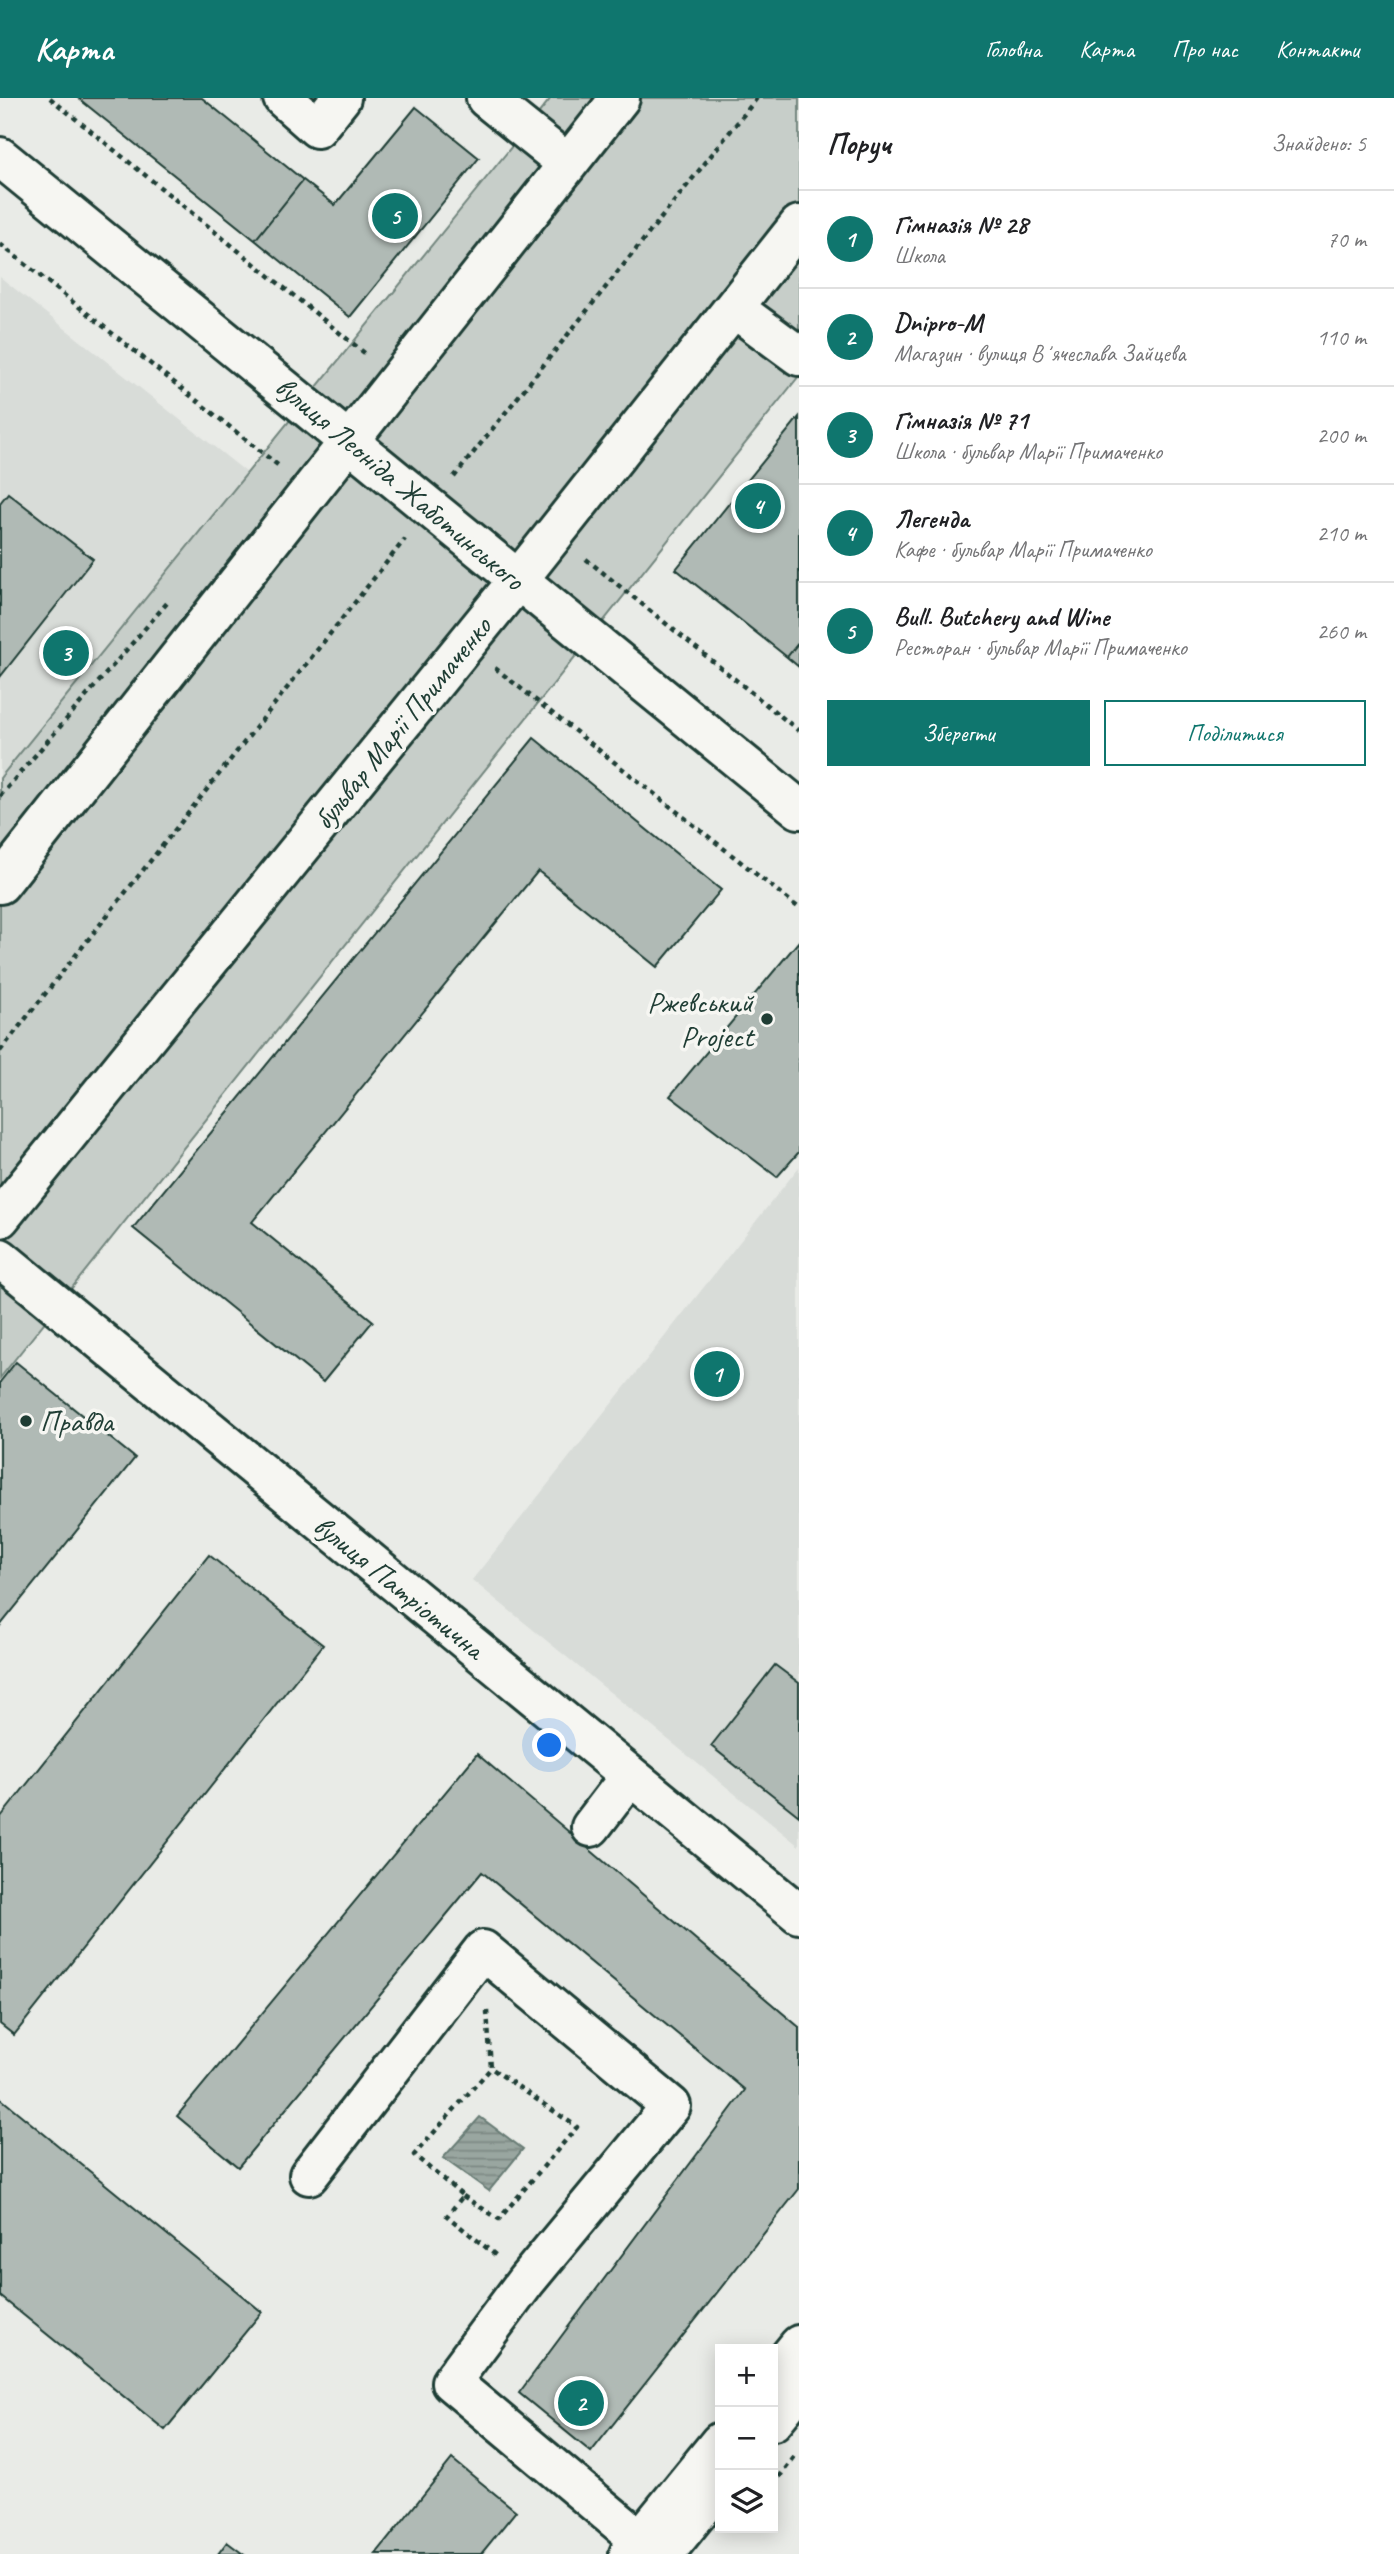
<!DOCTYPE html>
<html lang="uk">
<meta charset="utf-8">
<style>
body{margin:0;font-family:Caveat,sans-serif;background:#f2f2f2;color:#202124}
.controls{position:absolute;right:21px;bottom:21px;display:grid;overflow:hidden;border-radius:0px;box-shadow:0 4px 18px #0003}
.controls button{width:63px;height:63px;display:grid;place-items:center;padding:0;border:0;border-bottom:2px solid #e0e0e0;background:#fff;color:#202124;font:35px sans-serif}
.you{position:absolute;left:550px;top:1648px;width:24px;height:24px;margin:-18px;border:5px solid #fff;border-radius:50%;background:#1a73e8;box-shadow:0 0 0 10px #1a73e833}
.badge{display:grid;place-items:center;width:46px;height:46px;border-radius:50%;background:#0f766e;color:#fff;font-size:23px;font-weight:700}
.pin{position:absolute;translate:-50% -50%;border:4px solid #fff;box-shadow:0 2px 7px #0006}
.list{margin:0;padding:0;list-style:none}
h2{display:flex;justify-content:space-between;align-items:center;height:91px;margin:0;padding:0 28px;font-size:30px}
h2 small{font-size:23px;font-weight:400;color:#757577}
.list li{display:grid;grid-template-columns:46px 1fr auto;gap:21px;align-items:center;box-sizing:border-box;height:98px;padding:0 28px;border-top:2px solid #e0e0e0}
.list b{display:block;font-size:26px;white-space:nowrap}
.list p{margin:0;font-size:23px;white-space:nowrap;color:#757577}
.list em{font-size:23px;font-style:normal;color:#757577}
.actions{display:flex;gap:14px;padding:21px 28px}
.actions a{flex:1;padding:16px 0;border:2px solid #0f766e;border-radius:0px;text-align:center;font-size:24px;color:#0f766e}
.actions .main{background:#0f766e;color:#fff}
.icon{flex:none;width:38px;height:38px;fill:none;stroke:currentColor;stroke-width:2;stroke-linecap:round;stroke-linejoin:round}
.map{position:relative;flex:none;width:799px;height:2456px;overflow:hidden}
header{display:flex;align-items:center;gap:42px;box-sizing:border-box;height:98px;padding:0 35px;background:#0f766e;color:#fff}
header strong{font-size:33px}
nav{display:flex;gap:38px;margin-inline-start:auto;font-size:24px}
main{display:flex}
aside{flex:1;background:#fff}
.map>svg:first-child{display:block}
.built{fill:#d8dcd8}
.park{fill:#c7cec9;stroke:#73867e;stroke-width:2}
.water{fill:url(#water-rules);stroke:#687c75;stroke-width:2}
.building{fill:#b0bab5;stroke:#1f3d34;stroke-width:2}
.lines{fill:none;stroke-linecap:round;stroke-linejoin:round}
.minor-casing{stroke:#1f3d34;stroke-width:44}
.major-casing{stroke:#1f3d34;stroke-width:44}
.path{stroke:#1f3d34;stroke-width:4.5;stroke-dasharray:5 5;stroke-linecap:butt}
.minor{stroke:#f6f6f2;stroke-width:38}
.major{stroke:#f6f6f2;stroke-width:38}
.poi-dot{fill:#1f3d34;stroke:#f6f6f2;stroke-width:2.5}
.labels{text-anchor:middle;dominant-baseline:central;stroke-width:7;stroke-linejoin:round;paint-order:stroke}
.street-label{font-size:30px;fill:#1f3d34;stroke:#f6f6f2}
.poi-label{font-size:30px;fill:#1f3d34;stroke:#f6f6f2;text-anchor:end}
</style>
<header>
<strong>Карта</strong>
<nav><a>Головна</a><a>Карта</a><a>Про нас</a><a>Контакти</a></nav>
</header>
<main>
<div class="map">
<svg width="799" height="2456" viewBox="0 0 799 2456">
<defs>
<pattern id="water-rules" width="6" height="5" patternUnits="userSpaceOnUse" patternTransform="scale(1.75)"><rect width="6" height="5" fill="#99a6a0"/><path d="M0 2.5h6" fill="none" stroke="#7c8883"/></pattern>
</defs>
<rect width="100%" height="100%" fill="#e9ebe7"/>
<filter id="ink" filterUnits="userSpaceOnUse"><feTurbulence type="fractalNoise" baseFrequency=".0143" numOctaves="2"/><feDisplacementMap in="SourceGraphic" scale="14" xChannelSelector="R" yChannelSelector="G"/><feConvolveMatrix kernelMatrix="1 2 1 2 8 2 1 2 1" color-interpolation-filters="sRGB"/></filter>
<g filter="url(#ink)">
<path class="built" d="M0,179l265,210 -265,332z
M799,1069v679l-327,-266z"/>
<path class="park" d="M551,0h248v278l-799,1002v-600z"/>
<path class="water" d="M480,2019l43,32 -34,42 -46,-33z"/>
<path class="building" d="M78,0h124l101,82 -48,60z
M416,9l63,51 -129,159 -95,-77 48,-60 32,25z
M799,319v225l-12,15 -111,-88z
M8,395l85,66 -93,118v-174z
M799,544v25l-12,-10z
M534,640l187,152 -64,77 -119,-96 -286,351 121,99 -50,61 -190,-154z
M799,843v211l-22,25 -107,-81z
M16,1264l119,96 -135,168v-244z
M209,1457l114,90 -309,390 -14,-11v-206z
M775,1567l24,18v133l-88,-70z
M477,1656l322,273v162l-208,263 -72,-59 226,-303 -263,-218 -244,295 -61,-51z
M0,2000l262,214 -97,118 -165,-134z
M452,2361l64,52 -35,43h-105z
M227,2444l16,12h-25z"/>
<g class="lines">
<defs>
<path id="minor" d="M283,0l34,30 24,-30
M486,0l82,66
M0,59l799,652
M734,210l65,48
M0,786l620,-786
M0,1120l518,-638 281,-355
M0,1160l799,656
M591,1729l39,-51
M309,2077l174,-225 188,156 -145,175 -75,101 189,158"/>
<path id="major" d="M773,2279l26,-32
M773,2323l26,-32
M629,2456l91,-112
M664,2456l56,-69"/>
</defs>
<use href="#minor" class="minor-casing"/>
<use href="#major" class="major-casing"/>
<path class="path" d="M50,0l317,257
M0,146l279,222
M454,379l303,-379
M586,461l213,172
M495,570l304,240
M0,698l167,-193
M0,953l405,-512
M487,1913l4,57 -77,87 49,41 -16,20 51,41
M463,2098l36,23 78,-92 -86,-59
M773,2387l23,-30"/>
<use href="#minor" class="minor"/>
<use href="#major" class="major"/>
</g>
</g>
<g class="poi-dot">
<circle cx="767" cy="921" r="7"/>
<circle cx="26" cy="1323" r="7"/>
</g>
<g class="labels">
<g class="street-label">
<text transform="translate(400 385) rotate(40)">вулиця Леоніда Жаботинського</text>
<text transform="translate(402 625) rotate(-51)">бульвар Марії Примаченко</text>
<text transform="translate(399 1489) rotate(39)">вулиця Патріотична</text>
</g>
<g class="poi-label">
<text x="753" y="904">Ржевський<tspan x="753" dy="34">Project</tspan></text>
<text x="40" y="1323" text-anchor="start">Правда</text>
</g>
</g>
</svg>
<div class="controls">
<button>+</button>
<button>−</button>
<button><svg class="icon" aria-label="layers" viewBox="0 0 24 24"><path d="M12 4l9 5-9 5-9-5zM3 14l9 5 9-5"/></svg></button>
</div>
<div class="you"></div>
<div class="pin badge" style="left:717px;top:1276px">1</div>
<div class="pin badge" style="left:581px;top:2305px">2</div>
<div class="pin badge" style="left:66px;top:555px">3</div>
<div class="pin badge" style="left:758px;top:408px">4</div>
<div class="pin badge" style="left:395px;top:118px">5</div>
</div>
<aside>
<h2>Поруч<small>Знайдено: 5</small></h2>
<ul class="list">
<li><span class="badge">1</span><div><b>Гімназія № 28</b><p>Школа</p></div><em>70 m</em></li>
<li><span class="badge">2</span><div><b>Dnipro-M</b><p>Магазин · вулиця Вʼячеслава Зайцева</p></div><em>110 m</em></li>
<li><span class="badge">3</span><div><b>Гімназія № 71</b><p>Школа · бульвар Марії Примаченко</p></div><em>200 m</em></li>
<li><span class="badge">4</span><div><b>Легенда</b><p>Кафе · бульвар Марії Примаченко</p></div><em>210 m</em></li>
<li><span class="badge">5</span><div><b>Bull. Butchery and Wine</b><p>Ресторан · бульвар Марії Примаченко</p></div><em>260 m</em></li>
</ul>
<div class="actions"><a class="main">Зберегти</a><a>Поділитися</a></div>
</aside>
</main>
